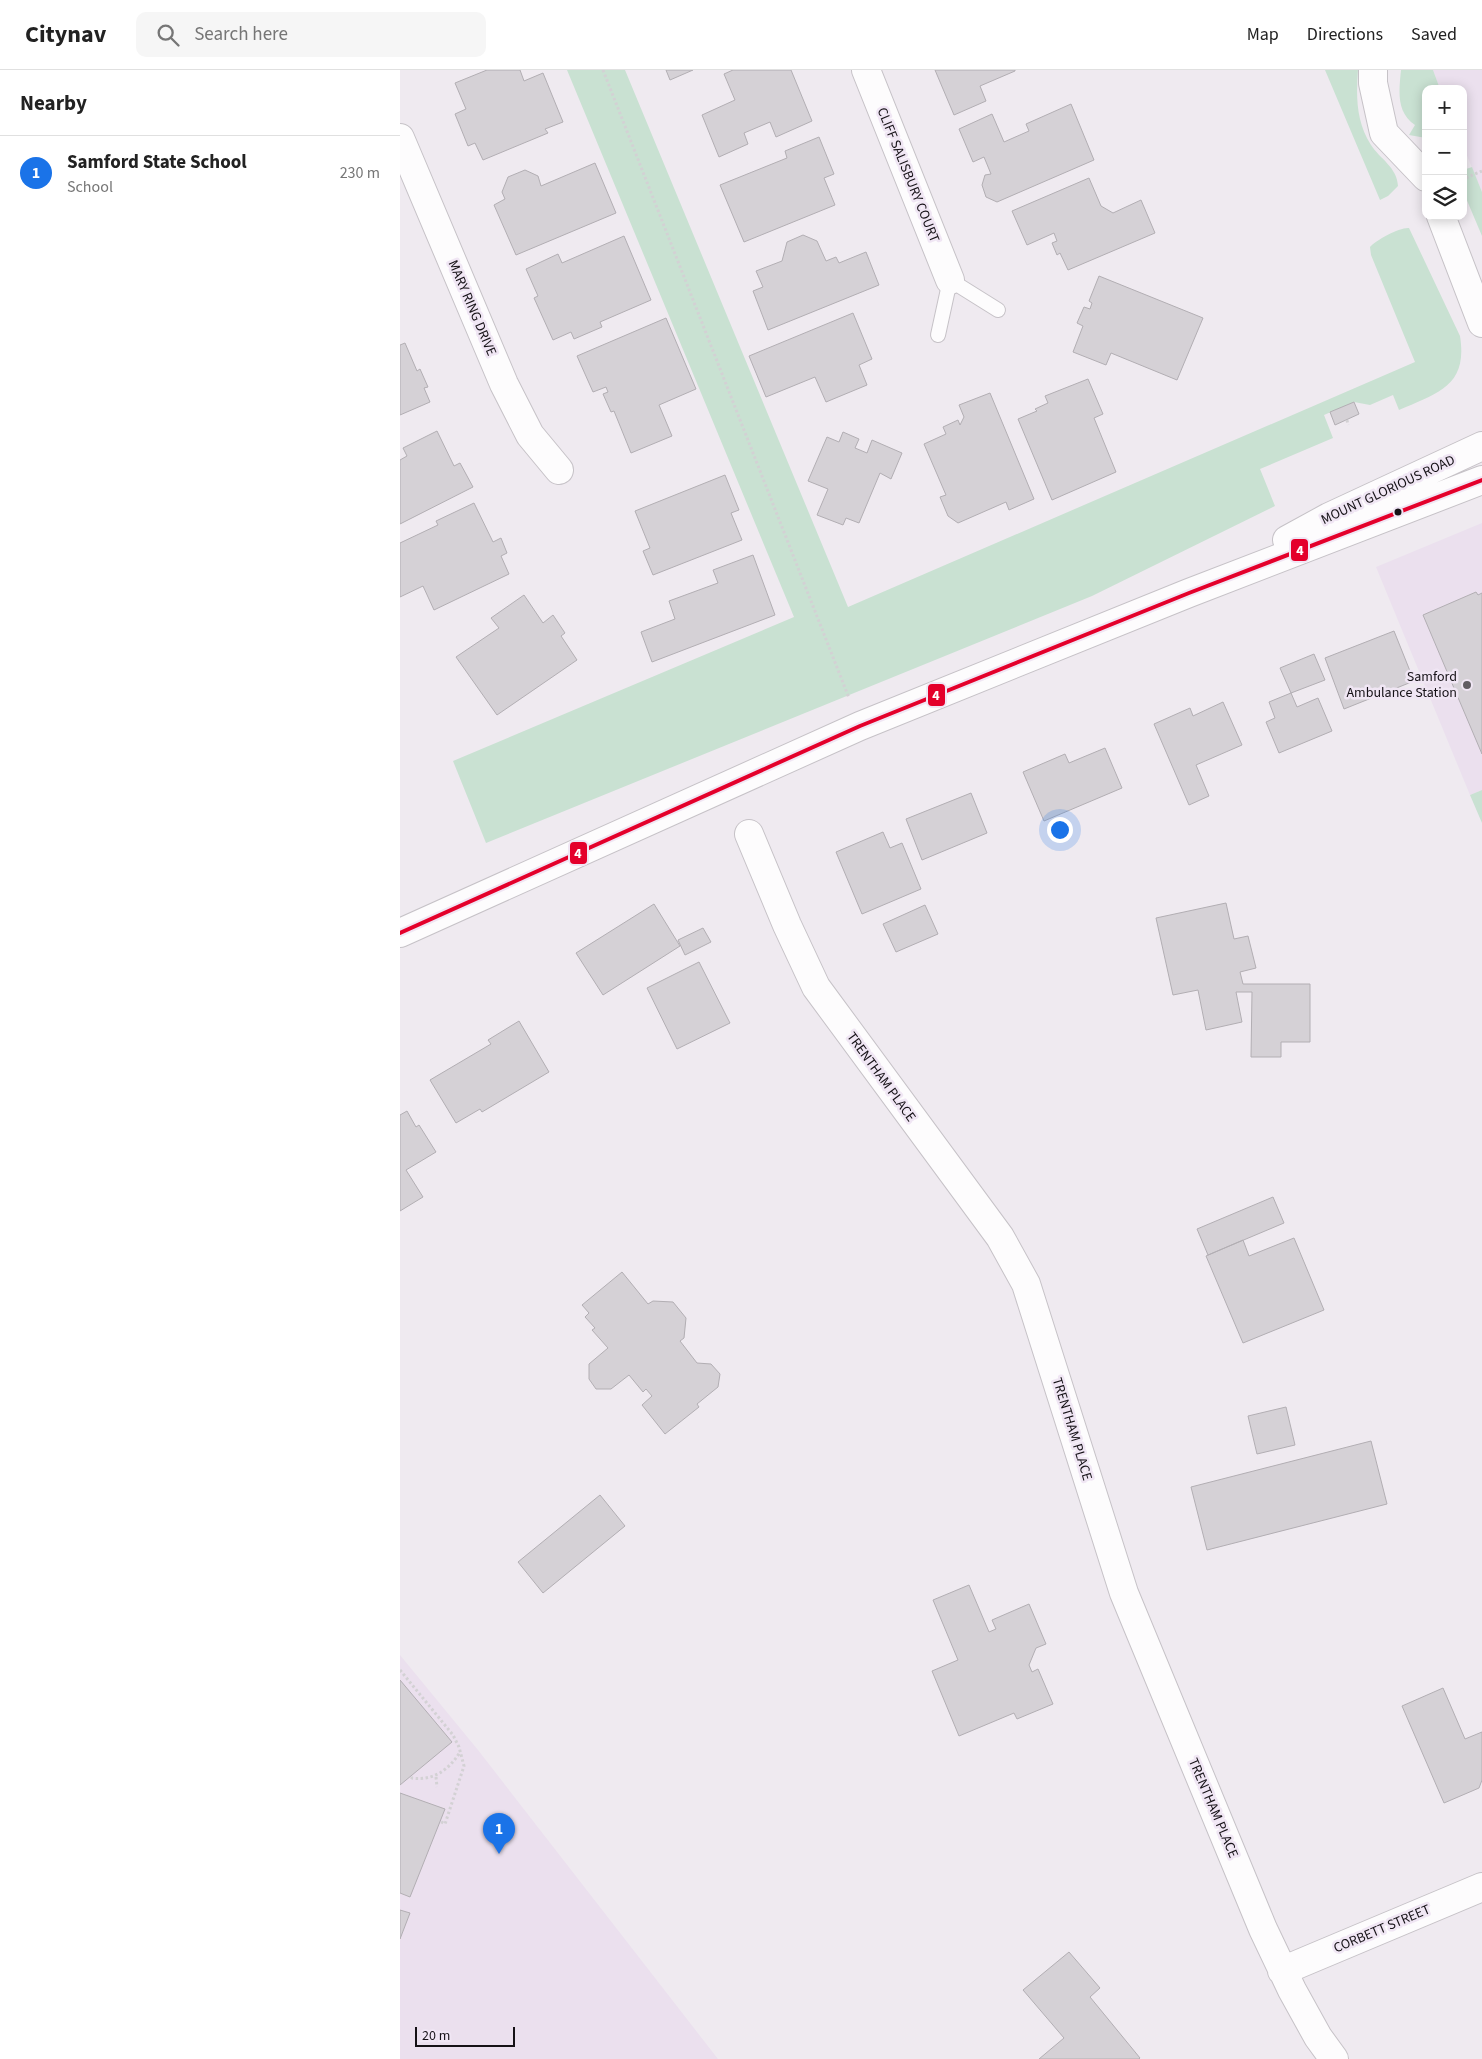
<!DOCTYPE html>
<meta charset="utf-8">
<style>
body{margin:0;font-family:"Source Sans 3",sans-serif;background:#f6f6f6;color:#222}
.controls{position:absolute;right:15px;top:15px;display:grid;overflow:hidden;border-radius:10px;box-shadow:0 2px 12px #0003}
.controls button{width:45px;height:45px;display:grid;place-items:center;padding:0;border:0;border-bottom:1px solid #e0e0e0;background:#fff;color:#222;font:25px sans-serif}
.scale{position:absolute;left:15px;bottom:12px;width:100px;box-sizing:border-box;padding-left:5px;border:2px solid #151116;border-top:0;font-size:14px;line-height:18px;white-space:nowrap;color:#151116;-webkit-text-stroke:4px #f0e6f4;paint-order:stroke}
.you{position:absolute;left:659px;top:759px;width:18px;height:18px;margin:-12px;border:4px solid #fff;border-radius:50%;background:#1a73e8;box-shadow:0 0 0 8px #1a73e833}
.badge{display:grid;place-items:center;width:32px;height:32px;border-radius:50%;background:#1a73e8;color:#fff;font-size:16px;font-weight:700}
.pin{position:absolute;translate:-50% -41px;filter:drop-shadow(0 1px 2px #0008)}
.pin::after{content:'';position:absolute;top:26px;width:18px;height:15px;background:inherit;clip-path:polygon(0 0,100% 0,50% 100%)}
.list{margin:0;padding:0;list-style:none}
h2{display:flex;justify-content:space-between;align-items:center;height:65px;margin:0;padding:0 20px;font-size:21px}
h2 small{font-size:16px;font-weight:400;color:#767676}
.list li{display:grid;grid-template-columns:32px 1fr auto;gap:15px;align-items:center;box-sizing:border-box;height:75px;padding:0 20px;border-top:1px solid #e0e0e0}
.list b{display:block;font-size:19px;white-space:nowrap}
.list p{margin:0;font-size:16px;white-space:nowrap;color:#767676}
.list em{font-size:16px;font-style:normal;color:#767676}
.icon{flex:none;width:28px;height:28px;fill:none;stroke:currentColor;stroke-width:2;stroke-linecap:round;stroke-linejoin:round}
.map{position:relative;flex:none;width:1082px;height:1989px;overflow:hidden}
header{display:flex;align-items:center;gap:30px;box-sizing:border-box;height:70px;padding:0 25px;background:#fff;border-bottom:1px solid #e0e0e0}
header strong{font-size:24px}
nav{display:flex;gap:28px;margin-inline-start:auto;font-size:18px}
.search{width:350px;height:45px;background:#f6f6f6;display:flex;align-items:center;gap:12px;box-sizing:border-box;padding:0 18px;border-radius:10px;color:#767676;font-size:19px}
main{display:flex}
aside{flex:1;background:#fff}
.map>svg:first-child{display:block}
.built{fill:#ebe0ee}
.green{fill:#c9e1d2}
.building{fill:#d5d1d6;stroke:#b2aeb3}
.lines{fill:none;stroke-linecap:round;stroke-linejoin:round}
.lane-casing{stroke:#c6c2c7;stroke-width:16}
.street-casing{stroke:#c6c2c7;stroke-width:30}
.secondary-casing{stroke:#c6c2c7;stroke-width:30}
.path{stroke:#d3d1d4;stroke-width:3;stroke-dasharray:2.5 2.5;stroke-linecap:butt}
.lane{stroke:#fdfcfd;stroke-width:14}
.street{stroke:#fdfcfd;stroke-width:28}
.secondary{stroke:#fdfcfd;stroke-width:28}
.bus-1-casing{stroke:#f0e6f4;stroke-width:8}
.bus-1{stroke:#e4002b;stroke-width:4}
.bus-dot{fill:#151116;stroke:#f0e6f4;stroke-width:2}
.poi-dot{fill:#615d62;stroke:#f0e6f4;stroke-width:2}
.labels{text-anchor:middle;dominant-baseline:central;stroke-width:5;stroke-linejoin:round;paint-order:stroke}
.street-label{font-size:14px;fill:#151116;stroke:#f0e6f4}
.poi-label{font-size:14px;fill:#151116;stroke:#f0e6f4;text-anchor:end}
.line-badge{stroke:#f0e6f4;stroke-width:2}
.badge-label{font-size:14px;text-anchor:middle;font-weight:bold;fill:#fff}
</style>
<header>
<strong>Citynav</strong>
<div class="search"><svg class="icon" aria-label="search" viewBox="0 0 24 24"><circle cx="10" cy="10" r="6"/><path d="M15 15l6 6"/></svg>Search here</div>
<nav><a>Map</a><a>Directions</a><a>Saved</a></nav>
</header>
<main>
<aside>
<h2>Nearby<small></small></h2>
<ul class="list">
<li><span class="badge">1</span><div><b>Samford State School</b><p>School</p></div><em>230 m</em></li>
</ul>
</aside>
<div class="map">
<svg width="1082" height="1989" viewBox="0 0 1082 1989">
<rect width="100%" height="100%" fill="#efeaf0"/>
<path class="built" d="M1033,0h49v122l-19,-46v-57h-23z
M1082,453v267l-12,5 -94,-228z
M0,1585l78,95 240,309h-318z"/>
<path class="green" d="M167,0h58l223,537 567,-245 -44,-107 -1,-8c6,-7 30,-20 39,-19l51,108c8,50 -22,57 -61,74l-6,-15 -23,10 -16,-3 -30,13 9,23 -73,31 15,37 -183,90 -606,247 -33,-82 341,-144z
M925,0h33c-2,26 -2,52 13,75 9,14 26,22 27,41l-10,10 -8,4z
M1001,0h32l7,19h-14v49l-17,-3 6,-10c-19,-13 -16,-34 -14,-55z
M1072,97l10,25v44l-19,-45v-21z
M1082,720v33l-12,-28z"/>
<path class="building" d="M87,0h33l4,11 19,-8 20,49 -18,7 3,4 -65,27 -8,-17 -7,3 -13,-32 11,-5 -11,-26z
M266,0h27l-23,10z
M333,0h58l21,51 -36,16 -6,-15 -26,11 4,11 -29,13 -17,-42 33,-15 -11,-26z
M535,0h80v1l-35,15 6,15 -32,14z
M671,34l23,56 -97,42 -11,-5 -4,-12 3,-10 6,-1 -7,-17 -11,5 -14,-33 33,-15 12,28 25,-11 -3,-7z
M419,67l15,37 -10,4 11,27 -91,37 -24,-57 67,-27 -2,-7z
M195,93l21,50 -100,42 -22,-50 11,-6 -3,-7 6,-15 17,-7 13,6 3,10z
M689,108l12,28 12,7 28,-13 14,33 -87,37 -8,-17 -3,2 -5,-12 5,-2 -3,-8 -27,12 -15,-34z
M403,165l14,6 9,20 10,-4 3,6 27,-11 13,33 -111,45 -15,-39 10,-4 -7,-16 26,-10 5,-19z
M224,166l27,64 -51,22 2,5 -28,12 -3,-7 -18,8 -19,-42 4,-2 -12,-27 32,-15 4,9z
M699,206l104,42 -26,62 -66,-27 -5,12 -33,-13 10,-26 -6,-3 7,-16 6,2 2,-6 -3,-2z
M453,243l19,46 -13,6 8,20 -41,17 -11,-25 -49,20 -17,-41z
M266,248l30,71 -37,16 13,31 -41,17 -17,-42 -3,1 -8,-18 5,-2 -2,-5 -13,5 -16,-36z
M5,273l12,28 3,-2 8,18 -4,1 6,14 -30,13v-70z
M688,309l15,35 -9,4 22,54 -64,28 -34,-81 19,-8 -2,-2 13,-6 -3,-7z
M590,323l44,106 -25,11 -3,-8 -48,21 -10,-7 -8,-19 6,-2 -22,-51 22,-10 -3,-7 15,-7 2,5 4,-8 -5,-12z
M954,332l5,12 -24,11 -5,-13z
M37,361l17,35 6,-3 13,24 -73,37v-64l7,-4 -4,-8z
M443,362l16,7 -4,9 12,5 5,-13 30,13 -11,26 -11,-6 -21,50 -13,-5 -3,7 -26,-10 11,-26 -20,-8 19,-44 12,5z
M325,405l14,35 -8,3 11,27 -89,35 -10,-24 7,-3 -15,-37z
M74,433l19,39 8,-4 6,15 -6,3 8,18 -75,36 -11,-24 -23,11v-54l38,-18 -2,-4z
M353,485l22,60 -123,47 -11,-30 34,-13 -6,-18 49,-18 -5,-13z
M1076,522l2,3 4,-2v161l-59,-139z
M124,525l19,28 10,-8 12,18 -4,3 16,24 -80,55 -41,-58 43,-29 -8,-10z
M994,561l20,50 -70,28 -19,-51z
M914,584l11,26 -34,13 -11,-25z
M891,623l6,14 21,-9 14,33 -53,22 -13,-31 9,-4 -6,-16z
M823,632l19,43 -46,20 13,31 -20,9 -35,-81 36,-16 3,8z
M705,678l17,40 -78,33 -21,-49 42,-18 4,9z
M571,723l16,40 -65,27 -16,-41z
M483,762l7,16 12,-5 19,46 -59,25 -26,-62z
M826,833l8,36 14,-3 8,32 -16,4 3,12h67v58h-29v15h-30l1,-65h-16l6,30 -36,8 -8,-40 -25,5 -17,-77z
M254,834l26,42 -77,49 -27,-42z
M525,835l13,29 -42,18 -13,-28z
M303,858l8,14 -26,13 -7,-15z
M299,892l31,61 -53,26 -30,-61z
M119,951l30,51 -67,40 -2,-3 -24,14 -26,-43 61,-36 -3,-4z
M7,1041l9,16 3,-2 17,27 -30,18 17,27 -23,14v-96z
M873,1127l11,26 -76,32 -11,-26z
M894,1168l30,72 -81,33 -37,-87 37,-16 6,16z
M222,1202l26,32 5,-3 20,1 13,16 -2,20 -4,3 17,22 14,1 9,10 -2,13 -21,17 2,3 -34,27 -23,-29 10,-9 -6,-7 -3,3 -14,-17 -18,14h-15l-7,-10v-15l19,-16 -16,-18 3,-2 -10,-11 4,-4 -7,-8z
M886,1337l9,38 -38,9 -9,-38z
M971,1371l16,63 -180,46 -16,-63z
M200,1425l25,31 -82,67 -25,-31z
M569,1515l20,47 7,-3 -4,-9 37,-16 17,40 -10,4 -7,17 3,7 6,-3 15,35 -36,15 -3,-6 -55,23 -27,-65 26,-11 -25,-60z
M0,1610l52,62 -52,43z
M1043,1618l22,51 17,-7v48l-3,8 -35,15 -42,-97z
M0,1723l45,16 -35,88 -10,-4z
M0,1840l10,3 -10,26z
M669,1882l31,36 -10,9 50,61 -1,1h-100l25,-21 -41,-48z"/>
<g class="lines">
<defs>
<path id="lane" d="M538,265l12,-55 48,30"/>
<path id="street" d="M466,0l84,210
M973,0v13l11,50 42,44
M0,68l104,246 26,51 29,35
M1041,146l41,107
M349,764l38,91 29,62 184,250 26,47 98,309 139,336 29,61 26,47 16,22
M882,1901l200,-84"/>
<path id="secondary" d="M887,470l42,-23 153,-71
M0,863l460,-207 329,-133 293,-113"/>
</defs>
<use href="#lane" class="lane-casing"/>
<use href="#street" class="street-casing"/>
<use href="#secondary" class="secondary-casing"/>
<path class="path" d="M203,0l246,628
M1066,108l16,-7
M947,350l1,5
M0,1600l53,65 6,12 5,19 -19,58 -5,-3
M11,1707l1,1c21,3 37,-8 48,-26
M36,1707l1,10"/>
<use href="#lane" class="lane"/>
<use href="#street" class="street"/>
<use href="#secondary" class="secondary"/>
<defs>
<path id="bus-1" d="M0,863l460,-207 329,-133 293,-113"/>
</defs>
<use href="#bus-1" class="bus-1-casing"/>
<use href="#bus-1" class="bus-1"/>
</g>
<circle class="bus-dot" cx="998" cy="442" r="4.5"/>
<circle class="poi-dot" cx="1067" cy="615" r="5"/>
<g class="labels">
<g class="street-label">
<text transform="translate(508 105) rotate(68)">CLIFF SALISBURY COURT</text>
<text transform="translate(72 238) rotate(67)">MARY RING DRIVE</text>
<text transform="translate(988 420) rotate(-25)">MOUNT GLORIOUS ROAD</text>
<text transform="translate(481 1007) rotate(54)">TRENTHAM PLACE</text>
<text transform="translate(672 1359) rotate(73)">TRENTHAM PLACE</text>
<text transform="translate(813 1738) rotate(67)">TRENTHAM PLACE</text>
<text transform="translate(982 1859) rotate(-23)">CORBETT STREET</text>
</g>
<g class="poi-label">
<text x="1057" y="607">Samford<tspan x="1057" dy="16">Ambulance Station</tspan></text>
</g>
</g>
<g class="line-badge">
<rect x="890" y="468" width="19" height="24" rx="5" fill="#e4002b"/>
<rect x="527" y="613" width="19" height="24" rx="5" fill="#e4002b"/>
<rect x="169" y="771" width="19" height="24" rx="5" fill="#e4002b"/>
</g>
<g class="badge-label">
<text x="900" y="485">4</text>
<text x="536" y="630">4</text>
<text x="178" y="788">4</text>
</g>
</svg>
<div class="controls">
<button>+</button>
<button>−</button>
<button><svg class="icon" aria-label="layers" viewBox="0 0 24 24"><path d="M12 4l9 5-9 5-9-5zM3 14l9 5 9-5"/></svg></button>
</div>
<div class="scale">20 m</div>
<div class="you"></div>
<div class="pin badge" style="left:99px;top:1784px">1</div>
</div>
</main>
